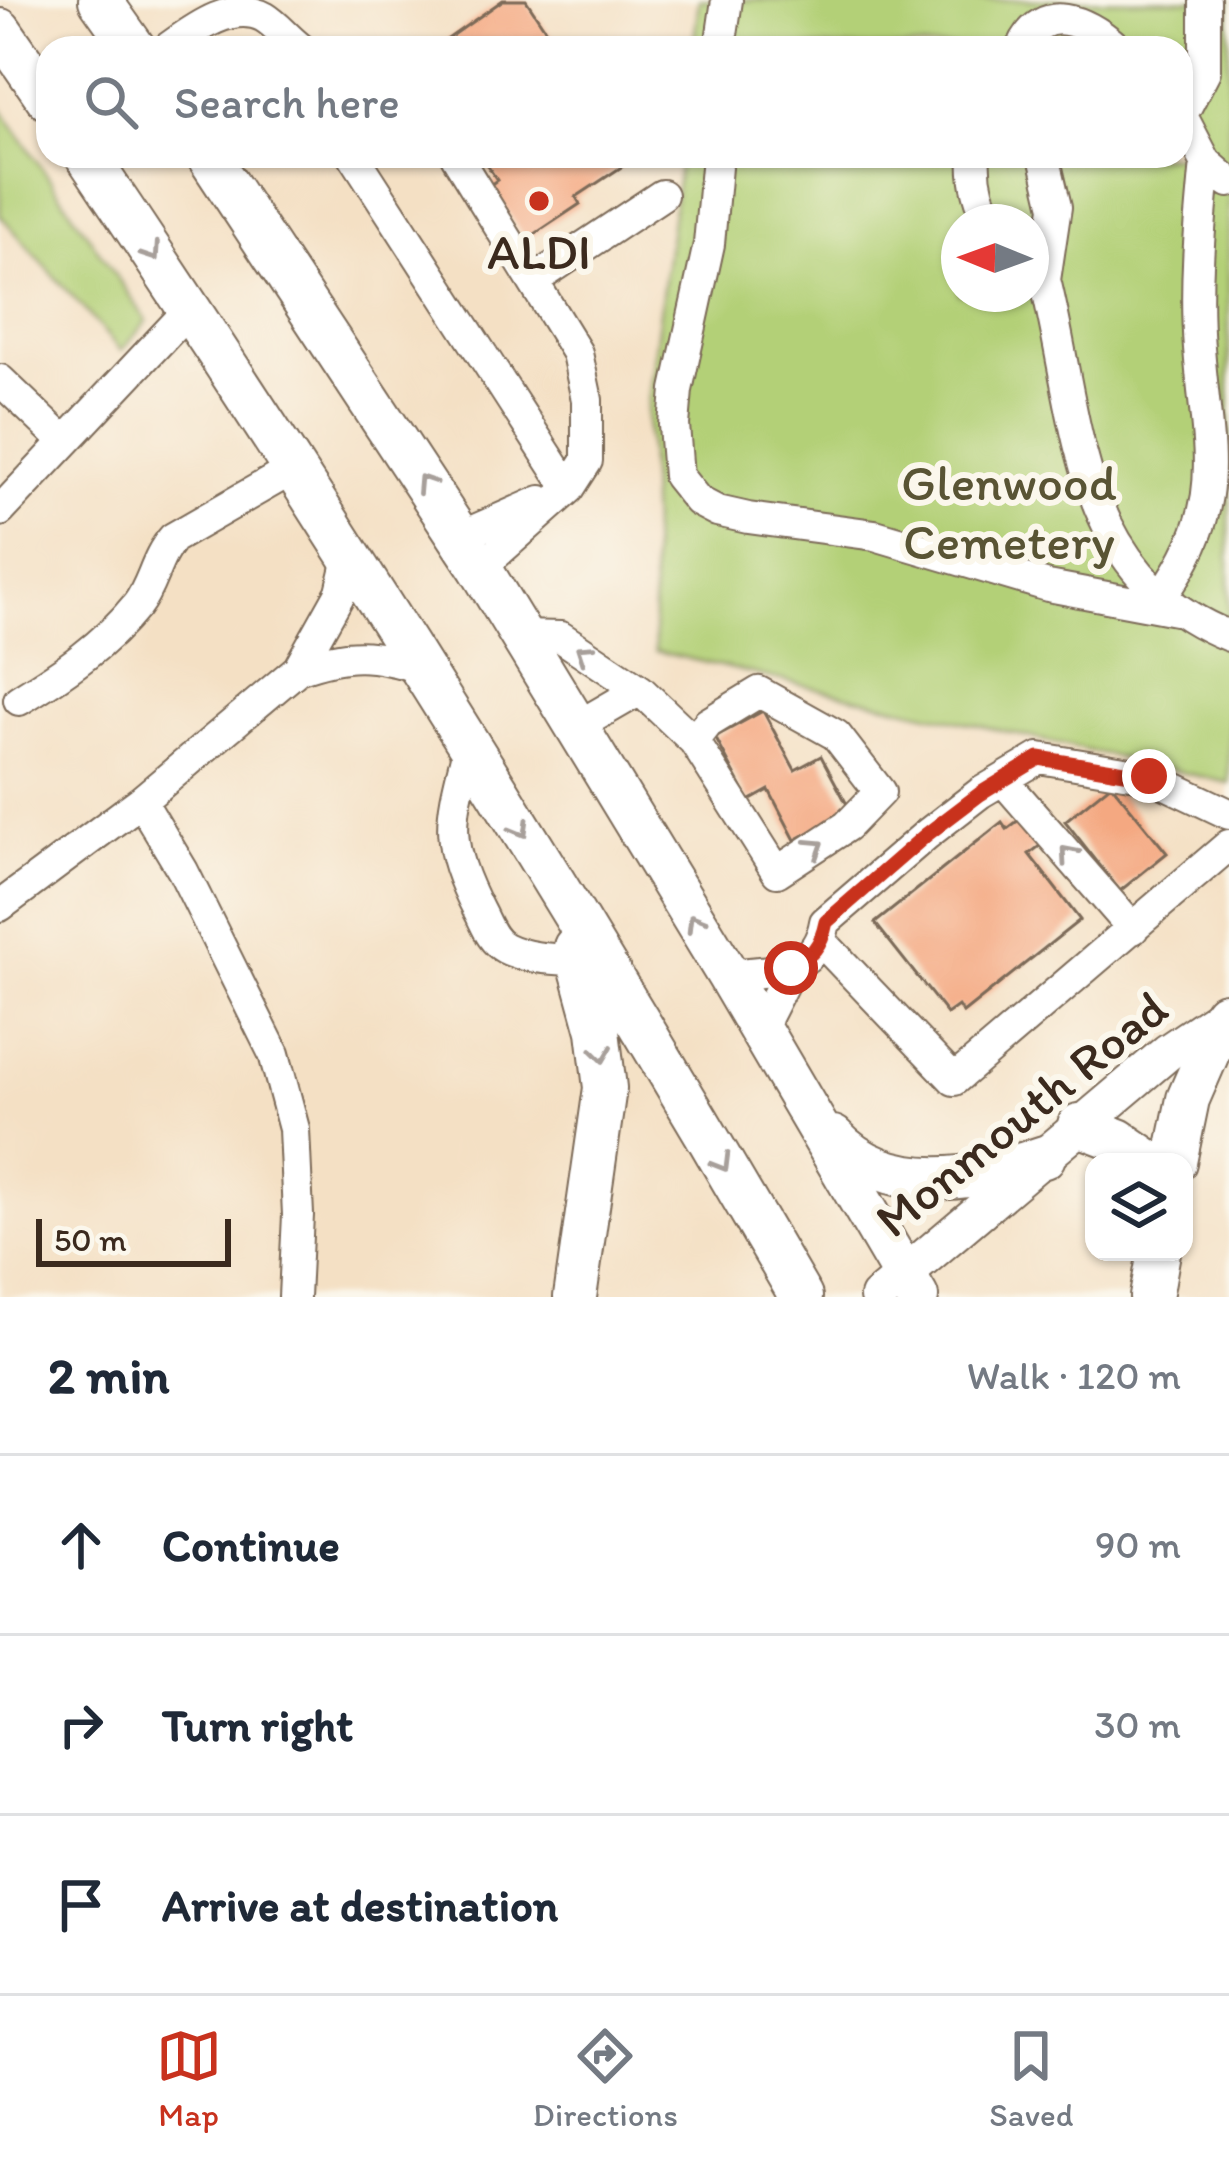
<!DOCTYPE html>
<meta charset="utf-8">
<style>
body{margin:0;font-family:Itim,sans-serif;background:#f2f2f3;color:#1f2937}
.controls{position:absolute;right:36px;bottom:36px;display:grid;overflow:hidden;border-radius:24px;box-shadow:0 3px 9px #0004}
.controls button{width:108px;height:108px;display:grid;place-items:center;padding:0;border:0;border-bottom:3px solid #e0e1e3;background:#fff;color:#1f2937;font:60px sans-serif}
.compass{position:absolute;left:941px;top:204px;width:108px;height:108px;border-radius:50%;background:#fff;box-shadow:0 3px 9px #0004;rotate:271deg}
.scale{position:absolute;left:36px;bottom:30px;width:195px;box-sizing:border-box;padding-left:12px;border:6px solid #3b2a1e;border-top:0;font-size:33px;line-height:42px;white-space:nowrap;color:#3b2a1e;-webkit-text-stroke:9px #fbf7ec;paint-order:stroke}
.stop{position:absolute;width:36px;height:36px;margin:-27px;border:9px solid #c8321e;border-radius:50%;background:#fff}
.stop.end{background:#c8321e;border-color:#fff;box-shadow:0 3px 12px #0008}
.list{margin:0;padding:0;list-style:none}
h2{display:flex;justify-content:space-between;align-items:center;height:156px;margin:0;padding:0 48px;font-size:51px}
h2 small{font-size:39px;font-weight:400;color:#747a83}
.list li{display:grid;grid-template-columns:78px 1fr auto;gap:36px;align-items:center;box-sizing:border-box;height:180px;padding:0 48px;border-top:3px solid #e0e1e3}
.list b{display:block;font-size:45px;white-space:nowrap}
.list em{font-size:39px;font-style:normal;color:#747a83}
.icon{flex:none;width:66px;height:66px;fill:none;stroke:currentColor;stroke-width:2;stroke-linecap:round;stroke-linejoin:round}
.map{position:relative;flex:none;width:1229px;height:1297px;overflow:hidden}
.search{position:absolute;background:#fff;box-shadow:0 3px 9px #0004;left:36px;right:36px;top:36px;height:132px;display:flex;align-items:center;gap:30px;box-sizing:border-box;padding:0 42px;border-radius:36px;color:#747a83;font-size:45px}
.sheet{height:696px;background:#fff}
nav{display:flex;justify-content:space-around;align-items:center;box-sizing:border-box;height:168px;border-top:3px solid #e0e1e3;background:#fff;font-size:33px;color:#747a83}
nav a{display:grid;justify-items:center;gap:6px}
nav .on{color:#c8321e}
.map>svg:first-child{display:block}
.green{fill:#b3d077;stroke:#777d4a;stroke-width:3;fill-rule:evenodd}
.building{fill:#f4a881}
.lines{fill:none;stroke-linecap:round;stroke-linejoin:round}
.minor-casing{stroke:#7c6a58;stroke-width:34}
.major-casing{stroke:#7c6a58;stroke-width:40}
.highway-casing{stroke:#7c6a58;stroke-width:46}
.minor{stroke:#fff;stroke-width:30}
.major{stroke:#fff;stroke-width:36}
.highway{stroke:#fff;stroke-width:42}
.oneway{stroke:#a79f9a}
.route{stroke:#c8321e;stroke-width:15}
.poi-dot{fill:#c8321e;stroke:#fbf7ec;stroke-width:4.5}
.labels{text-anchor:middle;dominant-baseline:central;stroke-width:12;stroke-linejoin:round;paint-order:stroke}
.poi-label{font-size:51px;fill:#3b2a1e;stroke:#fbf7ec}
.park-label{font-size:51px;fill:#595434;stroke:#fbf7ec}
.street-label{font-size:51px;fill:#3b2a1e;stroke:#fbf7ec}
</style>
<div class="map">
<svg width="1229" height="1297" viewBox="0 0 1229 1297">
<rect width="100%" height="100%" fill="#fbf7ec"/>
<filter id="ink" filterUnits="userSpaceOnUse"><feTurbulence type="fractalNoise" baseFrequency=".00833" numOctaves="2"/><feDisplacementMap in="SourceGraphic" scale="24" xChannelSelector="R" yChannelSelector="G"/><feConvolveMatrix kernelMatrix="1 2 1 2 8 2 1 2 1" color-interpolation-filters="sRGB"/></filter>
<filter id="wash" filterUnits="userSpaceOnUse"><feTurbulence type="fractalNoise" baseFrequency=".004" numOctaves="4" result="noise"/><feDisplacementMap in="SourceGraphic" scale="48" xChannelSelector="R" yChannelSelector="G"/><feGaussianBlur stdDeviation="2.7" result="paint"/><feColorMatrix in="noise" values="0 0 0 0 0 0 0 0 0 0 0 0 0 0 0 0 0 1.4 0 .05"/><feComposite in="paint" operator="in"/></filter>
<g filter="url(#wash)">
<rect width="100%" height="100%" fill="#f4e0c4"/>
<path class="green" d="M699,0h530v783l-574,-132 -8,-239 33,-256h501v-108h-488zM959,222h72v72h-72z
M0,107l147,214 -26,30 -121,-136z"/>
<g id="blocks">
<path class="building" d="M503,0h23l32,48h-123z
M481,156h149l2,4 -56,37 4,7 -54,36 -36,-55 7,-5z
M763,711l32,59 26,-14 29,54 -55,30 -26,-50 -20,11 -34,-64z
M1111,784l56,69 -47,38 -55,-70z
M1024,816l21,26 -16,12 51,66 -117,93 -5,-7 -11,8 -72,-91 127,-101 5,7z"/>
</g>
</g>
<g filter="url(#ink)">
<use href="#blocks" fill-opacity="0" stroke="#7c6a58" stroke-width="3"/>
<g class="lines">
<defs>
<path id="minor" d="M168,48c24,-17 63,-48 96,-31 12,7 24,22 36,31
M720,48l7,-48
M1022,48c20,-48 65,-27 95,0
M1181,114l25,48 23,20
M1182,115l23,-44v-71
M354,156l215,333
M456,156l121,197 10,47v61l-18,28 -89,79
M717,156l-8,88 -32,146 -3,35 4,51 20,25 19,10 31,7 127,17 173,51 128,24
M975,156c-2,24 4,45 15,66
M1044,156l12,51 -11,73
M1031,268l14,12c35,139 28,294 184,356
M534,280l128,-85
M0,380l65,62 125,-133
M0,511l65,-69
M459,537l82,-36
M350,554l-9,38 -43,77c50,-18 75,-16 125,0
M1162,596c67,-94 45,-141 37,-248 -5,-62 1,-124 7,-186
M521,636l40,1 79,53 54,51 83,131 70,-46 33,-34 -44,-57 -77,-43 -51,31 -14,18
M19,700c44,-27 85,-54 118,-95 16,-21 18,-47 36,-67l122,-70
M576,727l64,-37
M470,741c-19,77 -29,96 9,170 7,13 12,30 26,37 25,13 65,11 93,14
M1003,780l130,149
M141,801l42,70 91,183 20,75 4,86 -4,82
M0,906l141,-105 157,-132
M822,942l132,138 275,-235
M728,975c43,-5 88,0 97,-53l101,-87 54,-42 59,-35 110,18 80,38
M760,1029l31,-61"/>
<path id="major" d="M878,1297l290,-245 61,-41"/>
<path id="highway" d="M100,0l34,48
M0,30l48,69
M87,156c251,372 489,752 714,1141
M208,156l272,412 248,407 189,322
M1079,1125l39,15 32,22
M833,1137c54,59 142,44 211,20
M1175,1162l13,-63 37,-85
M575,1297l30,-209 -7,-57 -23,-84
M1151,1297l8,-45"/>
</defs>
<use href="#minor" class="minor-casing"/>
<use href="#major" class="major-casing"/>
<use href="#highway" class="highway-casing"/>
<use href="#minor" class="minor"/>
<use href="#major" class="major"/>
<use href="#highway" class="highway"/>
</g>
<defs><path id="oneway-chevron" d="M-2-3.5L2.5 0L-2 3.5" fill="none" stroke-width="1.6" stroke-linecap="round" stroke-linejoin="round" transform="scale(3)"/></defs>
<g class="oneway">
<use href="#oneway-chevron" transform="translate(152 253) rotate(56)"/>
<use href="#oneway-chevron" transform="translate(425 483) rotate(-123)"/>
<use href="#oneway-chevron" transform="translate(584 652) rotate(-146)"/>
<use href="#oneway-chevron" transform="translate(521 829) rotate(60)"/>
<use href="#oneway-chevron" transform="translate(816 847) rotate(-33)"/>
<use href="#oneway-chevron" transform="translate(1068 854) rotate(-131)"/>
<use href="#oneway-chevron" transform="translate(695 922) rotate(-121)"/>
<use href="#oneway-chevron" transform="translate(602 1054) rotate(82)"/>
<use href="#oneway-chevron" transform="translate(722 1163) rotate(59)"/>
</g>
</g>
<g class="lines" filter="url(#ink)">
<path class="route" d="M791,968c21,-13 30,-21 35,-46l100,-87 54,-41 59,-36 110,18"/>
</g>
<circle class="poi-dot" cx="539" cy="201" r="12"/>
<g class="labels">
<g class="poi-label">
<text x="539" y="251">ALDI</text>
</g>
<g class="park-label">
<text x="1009" y="482">Glenwood<tspan x="1009" dy="59">Cemetery</tspan></text>
</g>
<g class="street-label">
<text transform="translate(1021 1114) rotate(-39)">Monmouth Road</text>
</g>
</g>
</svg>
<div class="controls">
<button><svg class="icon" aria-label="layers" viewBox="0 0 24 24"><path d="M12 4l9 5-9 5-9-5zM3 14l9 5 9-5"/></svg></button>
</div>
<svg class="compass" viewBox="-18 -18 36 36"><path d="M0-13l5 13h-10z" fill="#e53935"/><path d="M0 13l5-13h-10z" fill="#747a83"/></svg>
<div class="scale">50 m</div>
<div class="stop" style="left:791px;top:968px"></div>
<div class="stop end" style="left:1149px;top:776px"></div>
<div class="search"><svg class="icon" aria-label="search" viewBox="0 0 24 24"><circle cx="10" cy="10" r="6"/><path d="M15 15l6 6"/></svg>Search here</div>
</div>
<section class="sheet">
<h2>2 min<small>Walk · 120 m</small></h2>
<ul class="list">
<li><svg class="icon" aria-label="ahead" viewBox="0 0 24 24"><path d="M12 20V5M6 11l6-6 6 6"/></svg><div><b>Continue</b></div><em>90 m</em></li>
<li><svg class="icon" aria-label="right" viewBox="0 0 24 24"><path d="M7 20v-9h11M14 6l5 5-5 5"/></svg><div><b>Turn right</b></div><em>30 m</em></li>
<li><svg class="icon" aria-label="arrive" viewBox="0 0 24 24"><path d="M6 21V4h12l-3 4 3 4H6"/></svg><div><b>Arrive at destination</b></div></li>
</ul>
</section>
<nav>
<a class="on"><svg class="icon" aria-label="map" viewBox="0 0 24 24"><path d="M3 6l6-2 6 2 6-2v14l-6 2-6-2-6 2zM9 4v14M15 6v14"/></svg>Map</a>
<a><svg class="icon" aria-label="directions" viewBox="0 0 24 24"><path d="M12 3l9 9-9 9-9-9zM9 14v-3h6M13 9l2 2-2 2"/></svg>Directions</a>
<a><svg class="icon" aria-label="saved" viewBox="0 0 24 24"><path d="M7 4h10v16l-5-4-5 4z"/></svg>Saved</a>
</nav>
